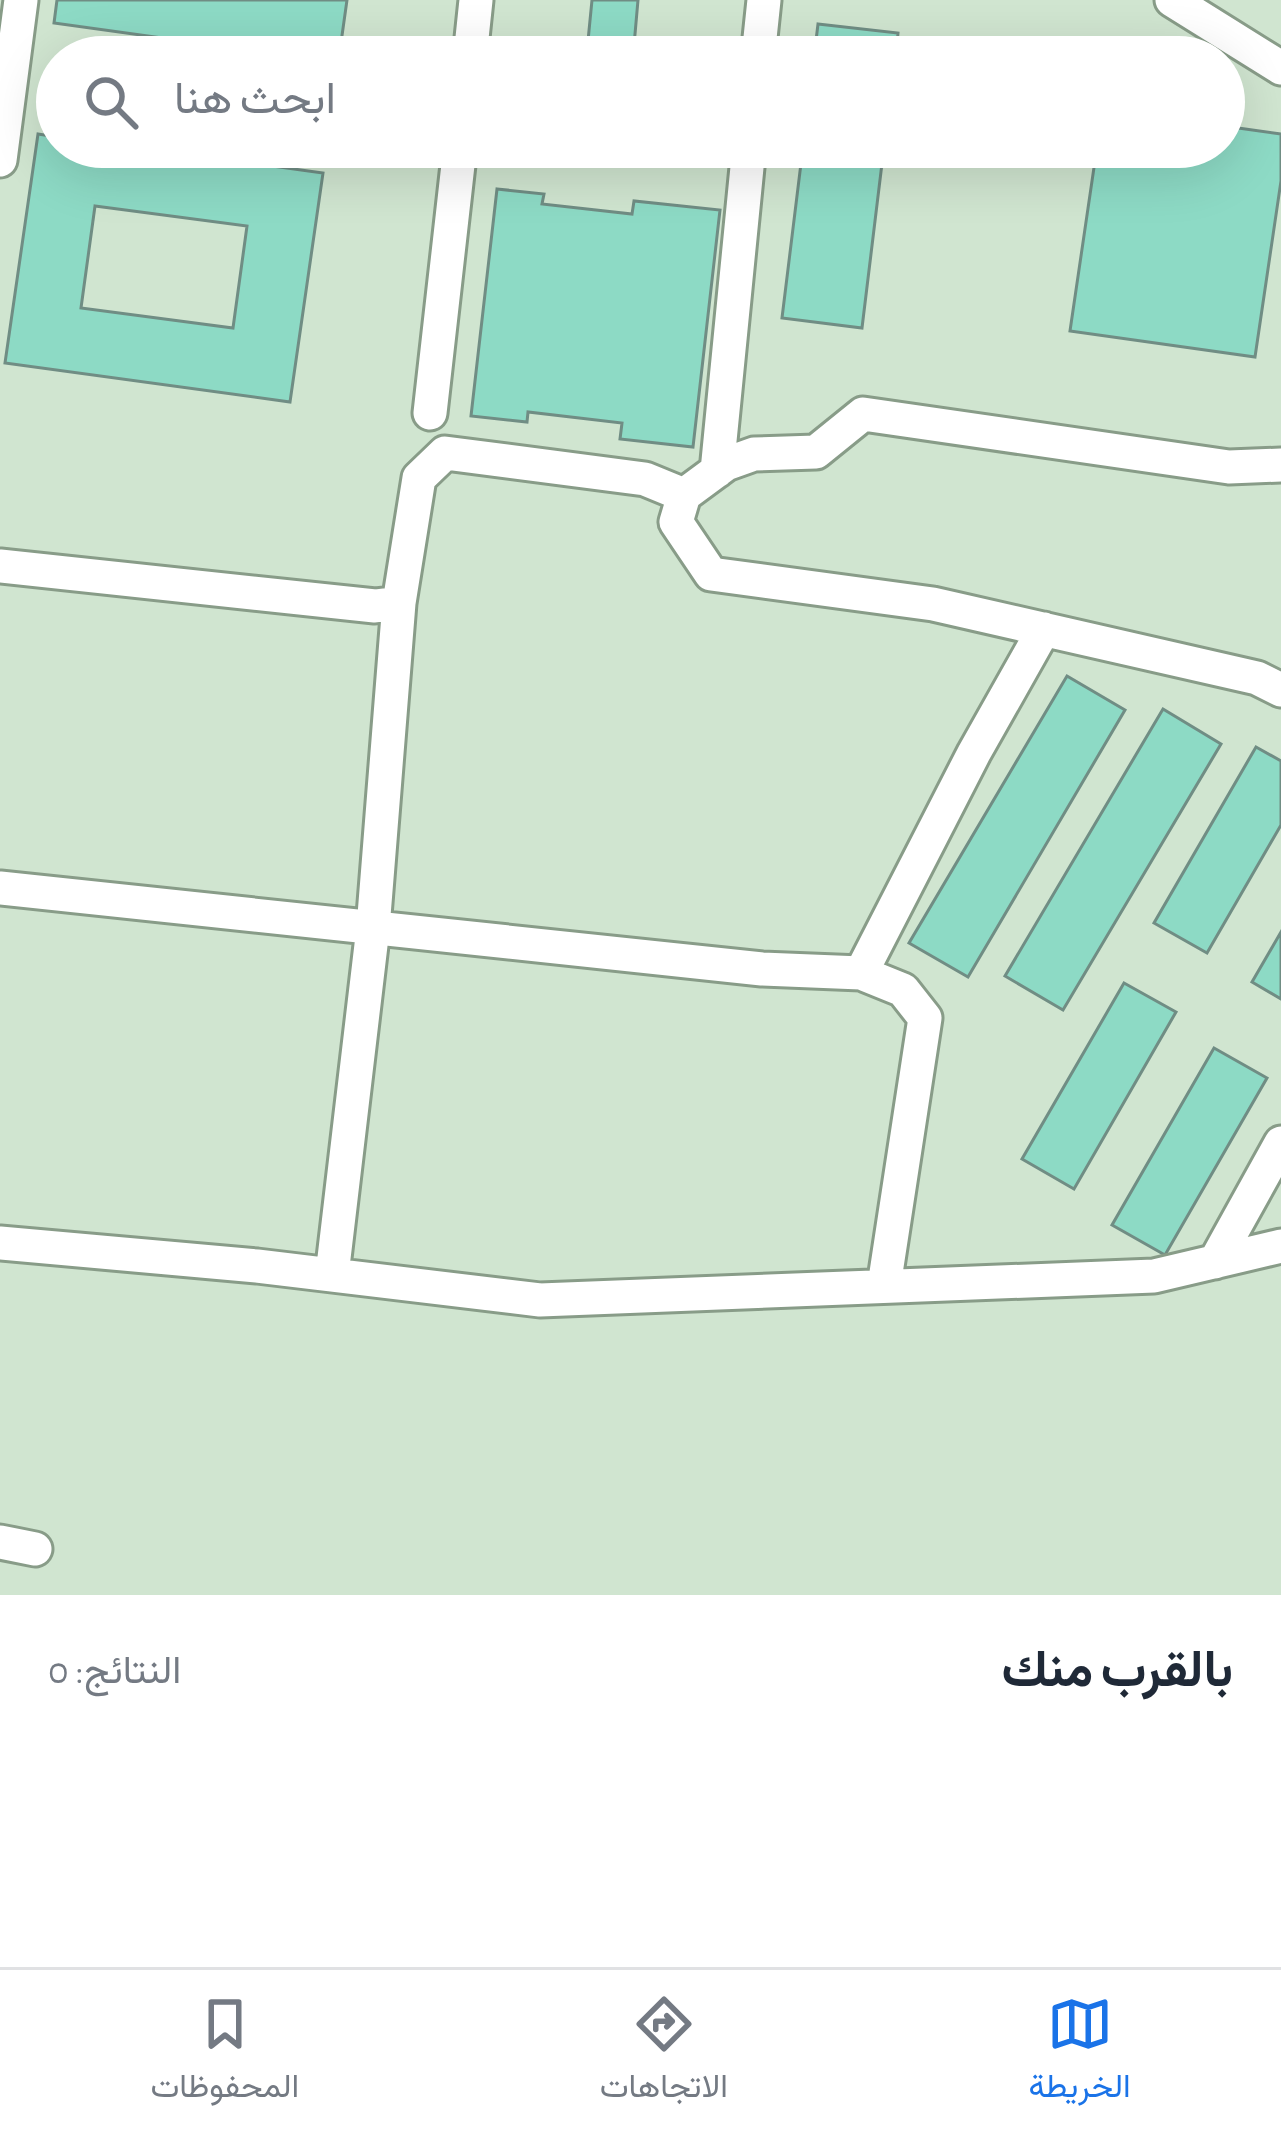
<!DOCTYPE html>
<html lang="ar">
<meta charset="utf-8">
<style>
body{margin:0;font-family:"Alegreya Sans",Vazirmatn,sans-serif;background:#f2f2f3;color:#1f2937;direction:rtl}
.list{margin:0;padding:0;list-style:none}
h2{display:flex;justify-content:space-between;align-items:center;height:156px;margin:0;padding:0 48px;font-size:51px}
h2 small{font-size:39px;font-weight:400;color:#747a83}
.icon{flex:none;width:66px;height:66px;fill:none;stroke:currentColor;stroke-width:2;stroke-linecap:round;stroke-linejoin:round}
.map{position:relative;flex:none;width:1281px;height:1595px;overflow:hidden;direction:ltr}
.search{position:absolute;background:#fff;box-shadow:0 12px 48px #0002;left:36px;right:36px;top:36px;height:132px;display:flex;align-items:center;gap:30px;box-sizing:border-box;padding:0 42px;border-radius:66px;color:#747a83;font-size:45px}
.sheet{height:372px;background:#fff}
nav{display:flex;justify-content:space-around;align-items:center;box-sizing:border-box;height:168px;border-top:3px solid #e0e1e3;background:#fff;font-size:33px;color:#747a83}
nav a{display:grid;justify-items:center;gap:6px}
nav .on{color:#1a73e8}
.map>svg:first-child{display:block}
.building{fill:#8ddac5;stroke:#708d84;stroke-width:3;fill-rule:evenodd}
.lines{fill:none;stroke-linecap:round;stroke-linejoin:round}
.minor-casing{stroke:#889c88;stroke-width:39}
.minor{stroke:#fff;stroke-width:33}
</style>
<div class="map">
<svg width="1281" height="1595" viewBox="0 0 1281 1595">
<rect width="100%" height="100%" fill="#d0e5d0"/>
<path class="building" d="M57,0h290l-8,57h-39l-246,-34z
M592,0h46l-5,57h-81l2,-19 34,3z
M818,24l80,9 -2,24h-82z
M1224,126l57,8v47l-26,176 -185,-26 27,-184h127z
M38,134l19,3v10h75l191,26 -33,229 -285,-39zM95,206l152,20 -14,102 -152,-20z
M803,147h81l-22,181 -80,-10z
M497,189l47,5 -2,10 90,10 2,-13 86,9 -27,237 -73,-8 2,-16 -94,-11 -1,10 -56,-6z
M1067,676l58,34 -157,267 -59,-34z
M1163,709l58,35 -158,266 -58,-34z
M1256,747l25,14v64l-74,128 -53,-30z
M1281,932v67l-29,-17z
M1124,983l52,29 -102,177 -52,-30z
M1214,1048l53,30 -102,177 -53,-30z"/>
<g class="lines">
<defs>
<path id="minor" d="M1172,0l109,68
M470,57l6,-57
M758,57l6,-57
M0,160l21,-160
M430,413l30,-266
M717,471l32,-324
M684,495l42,-31 28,-10 62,-2 47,-38 366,53 52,-2
M0,566l375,40 24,-3
M0,888l762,81 99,4 42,17 22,28 -41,268
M861,973l113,-220 70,-124
M0,1243l257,23 283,34 614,-24 127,-30
M1215,1262l66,-119
M332,1275l41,-347 26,-325 20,-125 26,-25 200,26 39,16 -8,27 35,52 222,30 324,74 24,12
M0,1542l35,7"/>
</defs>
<use href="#minor" class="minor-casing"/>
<use href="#minor" class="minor"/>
</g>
</svg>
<div class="search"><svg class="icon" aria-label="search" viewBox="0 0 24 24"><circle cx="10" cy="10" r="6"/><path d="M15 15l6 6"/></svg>ابحث هنا</div>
</div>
<section class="sheet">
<h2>بالقرب منك<small>النتائج: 0</small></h2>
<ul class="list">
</ul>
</section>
<nav>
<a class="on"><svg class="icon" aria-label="map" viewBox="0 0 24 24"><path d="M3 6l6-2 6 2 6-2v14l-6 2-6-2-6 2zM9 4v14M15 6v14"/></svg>الخريطة</a>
<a><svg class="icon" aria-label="directions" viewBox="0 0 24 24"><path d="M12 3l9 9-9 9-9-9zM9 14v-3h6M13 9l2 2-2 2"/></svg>الاتجاهات</a>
<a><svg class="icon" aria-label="saved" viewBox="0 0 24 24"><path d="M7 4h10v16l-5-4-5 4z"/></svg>المحفوظات</a>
</nav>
